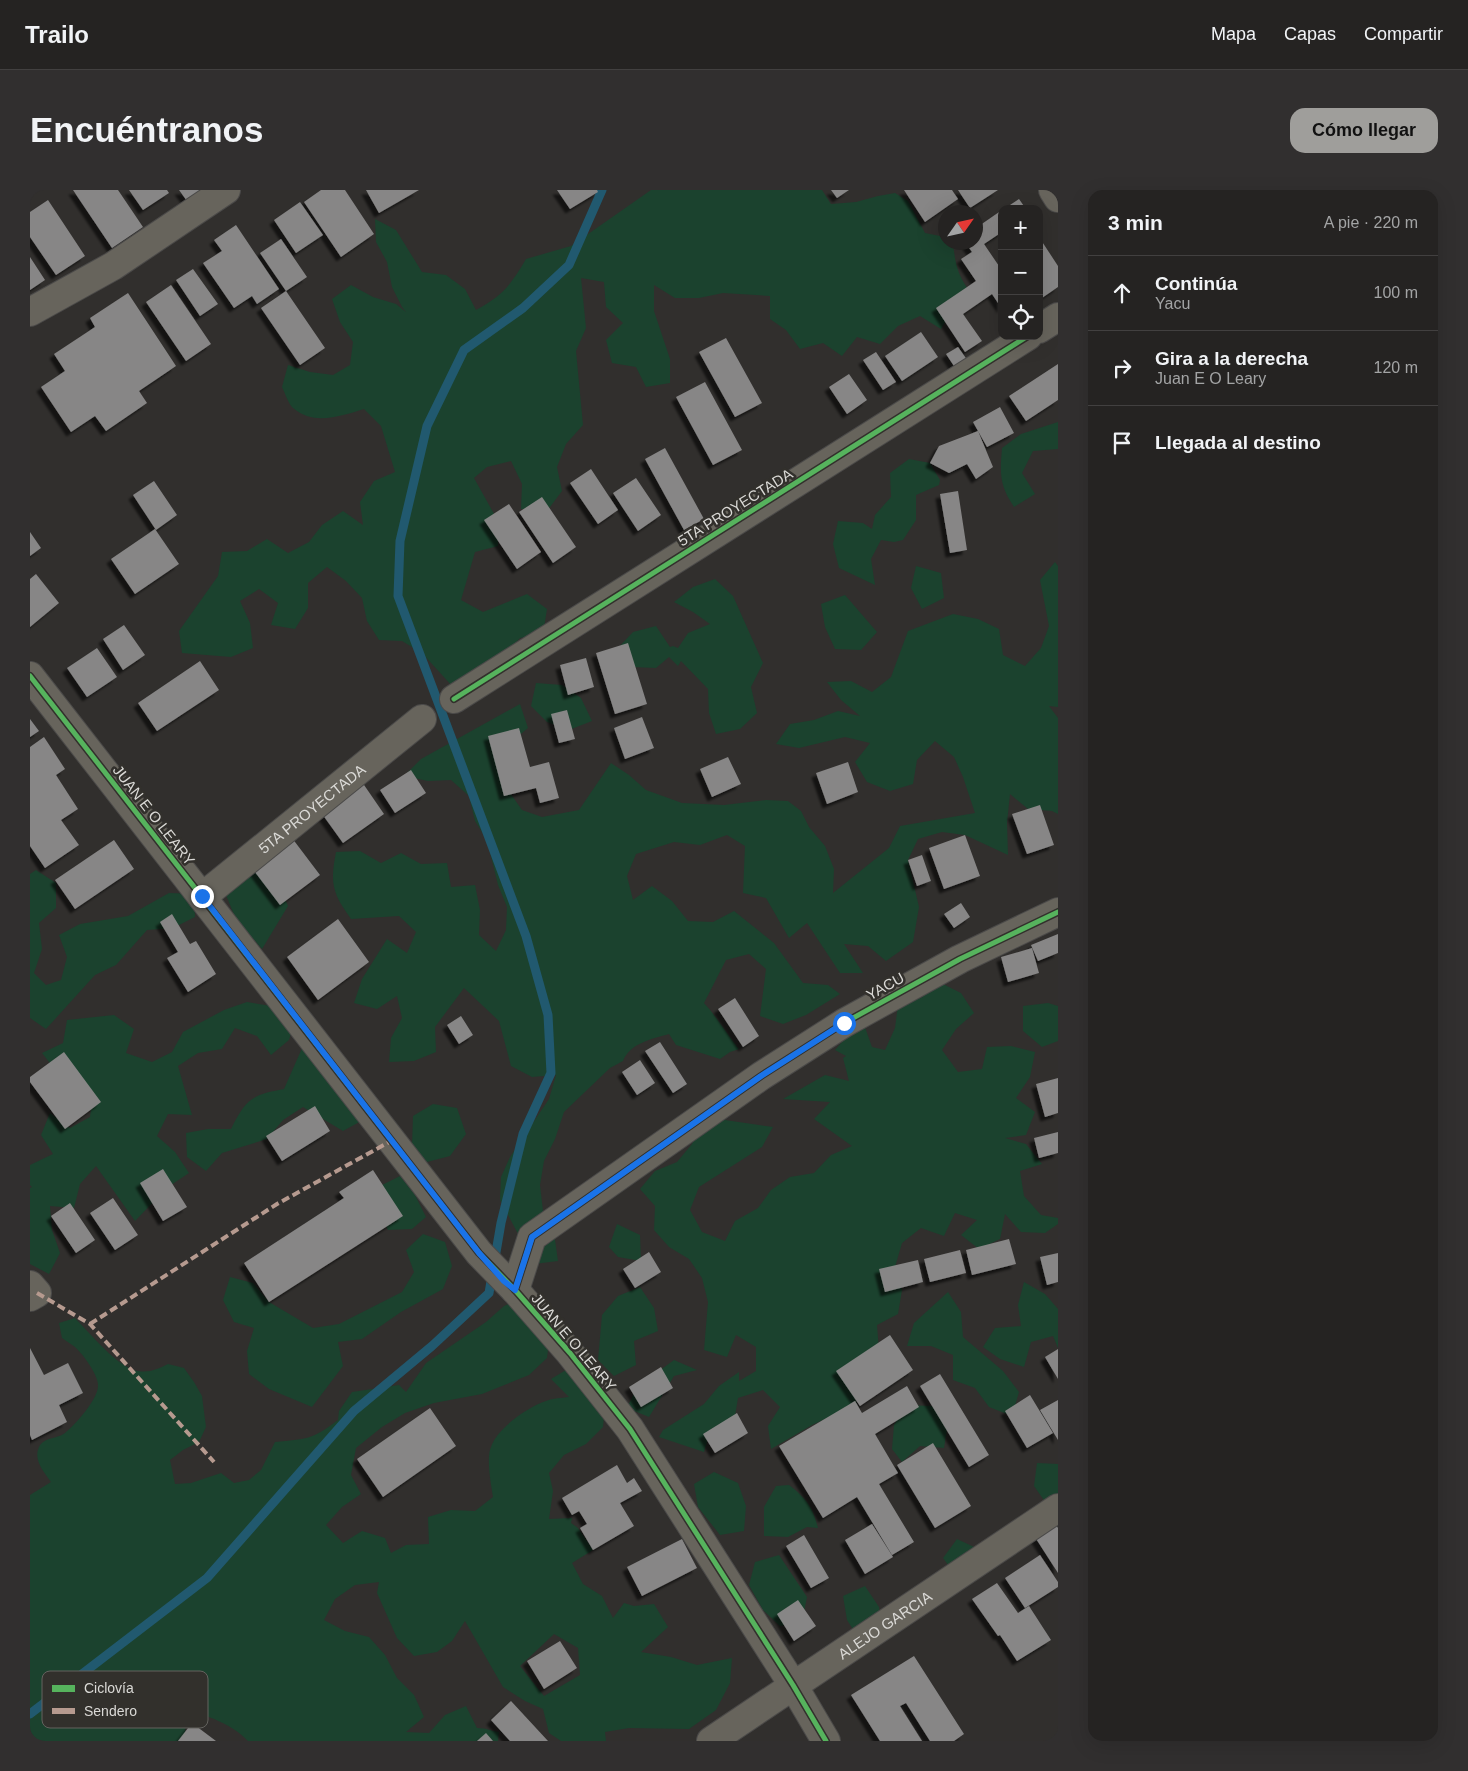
<!DOCTYPE html>
<html lang="es">
<meta charset="utf-8">
<style>
body{margin:0;font-family:Arial,sans-serif;background:#312f2f;color:#f1f3f6}
.controls{position:absolute;right:15px;top:15px;display:grid;overflow:hidden;border-radius:10px;box-shadow:0 5px 20px #0002}
.controls button{width:45px;height:45px;display:grid;place-items:center;padding:0;border:0;border-bottom:1px solid #424040;background:#252322;color:#f1f3f6;font:25px sans-serif}
.compass{position:absolute;left:908px;top:15px;width:45px;height:45px;border-radius:50%;background:#252322;box-shadow:0 5px 20px #0002;rotate:56deg}
.stop{position:absolute;width:15px;height:15px;margin:-11px;border:4px solid #1a73e8;border-radius:50%;background:#fff}
.stop.end{background:#1a73e8;border-color:#fff;box-shadow:0 1px 5px #0008}
.list{margin:0;padding:0;list-style:none}
h2{display:flex;justify-content:space-between;align-items:center;height:65px;margin:0;padding:0 20px;font-size:21px}
h2 small{font-size:16px;font-weight:400;color:#a3a4a5}
.list li{display:grid;grid-template-columns:32px 1fr auto;gap:15px;align-items:center;box-sizing:border-box;height:75px;padding:0 20px;border-top:1px solid #424040}
.list b{display:block;font-size:19px;white-space:nowrap}
.list p{margin:0;font-size:16px;white-space:nowrap;color:#a3a4a5}
.list em{font-size:16px;font-style:normal;color:#a3a4a5}
.icon{flex:none;width:28px;height:28px;fill:none;stroke:currentColor;stroke-width:2;stroke-linecap:round;stroke-linejoin:round}
.map{position:relative;flex:none;width:1028px;height:1551px;overflow:hidden;border-radius:15px}
header{display:flex;align-items:center;gap:30px;box-sizing:border-box;height:70px;padding:0 25px;background:#252322;border-bottom:1px solid #424040}
header strong{font-size:24px}
nav{display:flex;gap:28px;margin-inline-start:auto;font-size:18px}
.intro{display:flex;align-items:center;justify-content:space-between;box-sizing:border-box;height:120px;padding:0 30px}
h1{margin:0;font-size:35px}
.button{padding:12px 22px;border-radius:15px;background:#9f9e9b;color:#111;font-size:18px;font-weight:700}
main{display:flex;gap:30px;padding:0 30px}
aside{flex:1;background:#252322;border-radius:15px;box-shadow:0 5px 20px #0002}
.map>svg:first-child{display:block}
.green{fill:#1b422e;fill-rule:evenodd}
.lines{fill:none;stroke-linecap:round;stroke-linejoin:round}
.stream{stroke:#21596f;stroke-width:9}
.building{fill:#878686;filter:url(#shadow)}
.minor-casing{stroke:#4b4a49;stroke-width:30}
.minor{stroke:#67645c;stroke-width:28}
.quiet{stroke:#b69a8f;stroke-width:4;stroke-dasharray:8 4;stroke-linecap:butt}
.cycleway-casing{stroke:#32302c;stroke-width:8}
.cycleway{stroke:#56b35d;stroke-width:5}
.route{stroke:#1a73e8;stroke-width:6}
.labels{text-anchor:middle;dominant-baseline:central;stroke-width:5;stroke-linejoin:round;paint-order:stroke}
.street-label{font-size:15px;fill:#dad9d6;stroke:#32302c}
.key{fill:#32302c;stroke:#64635f;stroke-width:1}
.key-label{font-size:14px;fill:#dad9d6}
</style>
<header>
<strong>Trailo</strong>
<nav><a>Mapa</a><a>Capas</a><a>Compartir</a></nav>
</header>
<div class="intro"><h1>Encuéntranos</h1><a class="button">Cómo llegar</a></div>
<main>
<div class="map">
<svg width="1028" height="1551" viewBox="0 0 1028 1551">
<defs>
<filter id="shadow"><feDropShadow dx="-4.5" dy="4.5" stdDeviation="1" flood-color="#0009"/></filter>
</defs>
<rect width="100%" height="100%" fill="#312f2d"/>
<path class="green" d="M621,0h171l9,14 25,-2 22,-6 17,-3 13,8 17,32 20,4 1,5 7,1c3,27 6,34 22,56l-23,11 -11,19 -21,-13 -22,10 -18,18 -23,-7 -15,19 -19,-13 -23,6 -14,-19 -16,-11v-23l-47,-3 -24,5h-24l-21,-13v26l16,48v24l-24,4 -10,-20 -24,-4 -6,-23 17,-17 -17,-16 -2,-25 -23,-4 5,50 -10,23 7,74 -17,19 -9,23 5,24 -15,20 -26,-2 1,-25 -11,-23 -24,6 -13,11 24,43v25l-23,6 -14,48 22,12 44,-18 20,15 -4,25 -23,4 -16,17 -51,32 -31,-34 -20,-12 -23,-1 -12,-19 -5,-23 -16,-17 -19,-14 -19,16v25l-13,21 -24,-4 7,-22 -19,-14 -19,12 10,22 3,25 -22,9 -49,-4 -3,-22 39,-55 4,-24 25,-1 20,-12 21,14 21,-11 13,-17 21,-14 20,14 -3,-23 14,-21 21,-9 -14,-46 -17,-17c-23,7 -50,17 -71,-1 -5,-5 -8,-15 -11,-21l6,-22 22,7 23,3 17,-10 3,-23 -13,-20 -8,-23 19,-14 22,12 23,7 10,8 -4,-5 -10,-20 -5,-25 -11,-20 -1,-23 21,11 26,42 24,3 19,14 11,21c27,-15 34,-24 50,-51l45,-13z
M1028,232v27l-25,2 -11,22 13,21 -21,13c-15,-22 -14,-34 -12,-59l19,-14z
M879,269l21,4 10,17 -1,5 -23,10v25l-13,20 -9,2 -13,-2 -10,19 4,26 -36,-17 -6,-24 5,-23 25,2 9,6 3,-14 16,-18 -1,-24z
M1025,372l3,4v141l-9,-1 9,12v96l-6,-3 -24,-2 -18,-15 -3,29 1,32 -43,-20 -23,-3 -24,7 -10,21 11,47 -6,35 -27,19 -18,-15 -24,-2 19,29h-23l-33,-50 -18,15 -23,-40 -23,-5 2,-47 -18,-11 -27,10 -26,-3 -38,12 -9,22 6,24 19,-14 20,15 16,20 25,1 21,-11 40,32 29,40 25,2 12,9 -34,21 -23,9 -23,-8 6,-47 -17,-15 -23,6 -22,43c13,14 23,31 35,46l-9,3 -10,7 -44,-14 -7,-11c-17,5 -39,9 -46,27l-13,7 -46,44 -9,27 -11,22 -4,24 3,26 11,22 4,28 -24,3 -34,-64 1,-23 9,-20 39,-58 7,-24 -24,2 -21,-11 -12,-45 -35,-33 -29,39 1,25 -22,9 -25,1 2,-24 11,-20 -5,-22 -20,13 -23,-6 8,-24 25,-40 20,14 9,-21 -17,-16 -48,3c-19,-27 -21,-35 -15,-67l24,-1 21,12 20,-10 20,11 26,-1 4,24 24,-2 5,25 -1,25 17,16 10,-21 1,-23 -9,-22 -11,-45 -12,-19 -6,-25 -18,-16 -23,1 -24,-5 17,-17 99,-55 8,24 -18,15 -2,47 14,20 20,7 37,-7 32,-47 18,12 17,15 36,13 42,2 42,-5 22,1 13,10 8,16 16,19 9,23 -1,24 56,-45 11,-22 75,-13 -12,-36 -9,-20 -19,-16 -18,19 -4,24 -23,7 -23,-9 -12,-20 15,-19 -25,-6 -46,11 -23,-4 14,-20 24,-4 24,-9 22,5 -19,-16 -14,-18 24,-1 21,11 19,-15 17,-46 45,-17 25,5 21,10 4,26 22,11 16,-18 8,-22 -9,-46z
M886,376l25,7 3,25 -22,11 -11,-21z
M685,389l18,17 30,67 -12,24 6,26 -17,16 -24,5 -7,-21 -1,-24 -27,-28 -3,5 -9,-9 -13,11 -24,-1 -15,-18 16,-17 23,-6 14,21 3,-1 5,2 10,-15 22,-9 -17,-12 -19,-10 19,-15z
M815,405l32,37 -16,18 -26,-1 -10,-22 -4,-23z
M506,493l26,2 19,13 11,23 -23,9 -22,-8 -16,-16z
M231,673l17,19 10,24 -26,43 -27,-32 -9,-22z
M6,680l20,13v25l-17,15 3,26 -8,24 12,12 15,-5 6,-23 -8,-22 21,-11 48,-8 41,-23 25,1 1,23 -22,11 -26,2 -31,35 -21,10 -49,54 -16,-11v-144z
M909,792l22,11 13,20 -18,16 -14,21 16,22 24,-3 5,-22 24,-1 24,6 -5,25 -14,21 19,14 -9,23 -21,3 21,6 16,20 -22,7 4,25 17,19 17,3v6l-13,9 -24,-1 -16,-18 -5,25 -21,10 -18,-14 16,-15 -22,-7 -11,23 -23,-8 -19,15 -7,24 7,23 -4,24 -21,11 2,26 -26,38 6,24 -23,1 -24,11 -41,24 -3,-23 12,-19 -17,-17 -25,8 -4,24 -23,7 -7,23 -45,-15 4,-7 41,-26 15,-18 20,-14v9l17,-10v-24l-20,-12 -9,22 -23,-7 4,-48 -6,-24 -13,-19 -20,-12 -15,-17 1,-24 -15,-17 15,-18 22,-9 15,-18 10,-21 23,-3 48,7 -11,20 -63,40 -9,23 12,22 23,9 10,-20 23,-13 13,-18 19,-13 24,-4 17,-18 21,-9 -38,-27 16,-17 -47,-3 42,-24 24,6 -6,-23 3,-2 -11,-6 27,-31 10,28 13,3 10,-22 3,-23 23,-7z
M217,812l24,4 25,11 -7,23 -18,15 -14,-19 -22,-8 -13,21 -24,4 -20,13 14,49 -24,-1 -11,22 18,16 14,21 -21,14 -33,34 -39,-55 -16,18 -6,24 -24,-2 2,24 8,23 -11,21 -19,-10v-76l2,-1 -2,-2v-20l23,-11 -12,-19 9,-22 20,15 20,-11 3,-23 -37,-23 -14,-18 21,-10 4,-23 47,-5 20,14 -8,24 26,9 20,-10 11,-20 41,-22z
M1018,813l10,3v35l-16,6 -19,-16v-25z
M273,856l60,74 -20,11 -40,-24 -20,13 -16,19 -45,14 -16,18 -19,-14 -1,-24 22,-4h23c15,-30 20,-34 53,-40z
M403,914l24,4 9,26 -16,22 -23,6 -15,-16 1,-30z
M370,986l15,19 11,22 -14,12 -24,1 -11,-20 3,-24z
M587,1034l23,11 1,26 -23,-4 -9,-10z
M393,1044l22,8 7,24 -9,23 -42,23 -39,27 -24,3 5,24 -31,41 -43,-18 -20,-15 -2,-23 7,-23 -20,-6 -11,-22 7,-23 23,6 16,19 44,26 26,-4 63,-32 12,-20 -8,-22z
M994,1092l21,12 13,15v39l-5,-12 -22,6 -7,25 -24,-8 -17,-12 12,-19 26,-2 -3,-21z
M610,1097l14,21 4,23 -24,10 2,24 -22,11 -16,-16 4,-45 16,-19z
M918,1102l13,20 2,25 40,34 16,21 -7,24 -23,-9 -14,-19 -22,-8v-25l-22,-9h-24l7,-23z
M495,1106l25,38 -3,24 -18,17 -47,19 -48,9 -29,10 -23,14 -26,21 -5,27 10,19 -19,13 -16,18 17,18 19,-12 23,7 6,15 15,-8 23,-1 -1,-27 23,-7 24,1 18,-14c-2,-13 -7,-39 -2,-50 6,-19 37,-40 55,-46 7,-3 16,-3 23,-4l-18,-18 20,-12 34,37 -2,23 -17,17 -22,11 -15,18 4,18 -4,28 23,-1 -1,5 7,5 15,22 -21,13 11,21 19,12 11,22 11,-15 10,3 20,-2 14,23 -27,25 30,5 26,8 35,-7 -2,25 -14,27 -27,19 -60,-1 -24,4 1,9h-45l-12,-8 -6,-24 -18,-8 -22,-14 -38,-66 -13,20 -15,11 -23,4 -17,-18 -20,-45 2,-11 -24,3 -20,14 -11,21 21,11 24,6 16,18 12,23 17,17 10,22 -18,15 23,1 16,-18 21,-9 11,22c11,0 13,3 22,4l-1,9h-250c-17,-18 -40,-24 -62,-33l-1,33h-155v-246l21,-13c-7,-10 -18,-22 -12,-35 5,-10 18,-8 26,-14 10,-8 33,-34 33,-47 1,-10 -15,-32 -23,-39 -4,-3 -9,-6 -13,-9l-3,-15 16,-5c14,14 44,51 63,53 11,2 20,-2 30,-7l16,4 10,14 8,14 4,31 -7,15 -16,8 -13,10 5,24 16,-1 30,-10 13,10 15,-3 12,-10 14,-28c31,-3 37,-2 63,-22l1,-9 13,-19 47,-7 7,7 20,-29 60,-41 18,-16zM524,1444l24,14 2,27 -36,21 -24,-30z
M644,1170l23,10 -23,6 -25,41 -22,-9 10,-21z
M876,1215l26,1 16,17 -4,25 -24,-2 -18,16 -10,-13 2,-24z
M1007,1273l21,1v45l-10,-3 -14,-20z
M684,1282l24,11 8,23 -2,25 -24,4 -22,-28 -4,-23z
M759,1295c17,13 24,22 29,43l-11,-1 -19,10 -24,-1v-29l12,-21z
M927,1349l45,21 -45,17 -14,-19z
M749,1365l28,42 -5,25 -22,4 -17,-16 -14,-25 6,-23z
M835,1396l14,21 4,32 -23,1 -13,-20 -4,-24z"/>
<g class="lines">
<path class="stream" d="M0,1524l177,-136 147,-167 78,-65 57,-53 12,-70 22,-89 28,-61 -3,-58 -22,-79 -128,-340 2,-55 27,-115 37,-76 59,-42 46,-43 33,-75"/>
</g>
<path class="building" d="M43,0h45l25,37 -31,21z
M99,0h38l2,3 -26,17z
M149,0h24l-16,11z
M291,0h24l29,44 -33,23 -37,-55z
M336,0h53l-40,23z
M527,0h40l1,2 -28,17z
M801,0h18l-12,8z
M874,0h48l6,9 -33,23z
M928,0h40l-28,18z
M989,9l7,10h-22z
M18,10l37,56 -29,19 -26,-38v-25z
M270,12l23,33 -27,18 -22,-33z
M972,20v22l-18,12 15,22 3,-2v45l-10,-15 -29,20 19,27 -17,11 -29,-44 40,-27 -15,-22 11,-7 -7,-10h11v-14z
M206,35l43,64 -22,15 -5,-8 -18,12 -31,-45 19,-12 -8,-11z
M1009,47l19,29v21l-19,13z
M251,49l26,38 -21,14 -26,-38z
M0,67l15,23 -15,10z
M163,79l25,35 -18,12 -24,-36z
M141,95l40,59 -25,17 -40,-59z
M256,101l39,57 -25,17 -39,-57z
M98,103l48,73 -37,25 8,12 -41,28 -11,-15 -24,16 -30,-45 24,-16 -11,-17 41,-27 -5,-9z
M891,142l17,25 -36,24 -17,-25z
M696,148l36,65 -27,14 -36,-65z
M928,157l10,14 -12,8 -10,-15z
M846,162l20,30 -13,8 -20,-30z
M1028,174v36l-32,21 -17,-25z
M819,184l18,26 -20,14 -18,-27z
M675,192l37,68 -29,15 -37,-68z
M970,217l14,26 -27,14 -9,-16 15,36 -17,12 -9,-15 -18,9 -19,-10 9,-17 39,-15 -5,-9z
M635,258l39,71 -20,11 -39,-71z
M561,279l27,41 -20,14 -28,-41z
M606,288l25,37 -23,16 -25,-38z
M124,291l23,34 -21,15 -23,-35z
M928,301l9,59 -17,3 -10,-59z
M512,307l34,50 -23,16 -34,-51z
M479,314l32,48 -24,17 -33,-49z
M125,339l24,35 -44,30 -24,-35z
M0,342l11,16 -11,8z
M6,384l23,29 -29,24v-48z
M94,435l21,30 -22,15 -20,-31z
M598,453l19,61 -32,10 -19,-61z
M67,458l20,29 -30,20 -20,-29z
M556,468l8,29 -26,8 -8,-30z
M170,471l19,29 -62,41 -19,-28z
M537,520l8,29 -16,4 -8,-29z
M612,527l12,31 -29,11 -11,-31z
M0,529l9,12 -9,6z
M489,538l11,39 19,-5 10,36 -19,5 -4,-15 -32,8 -16,-60z
M14,547l21,32 -9,6 22,34 -17,11 18,25 -34,23 -15,-22v-99z
M698,567l13,27 -29,13 -12,-28z
M818,572l10,30 -31,12 -11,-31z
M381,580l15,23 -31,20 -15,-23z
M332,592l22,32 -41,29 -23,-32z
M1010,615l14,40 -27,9 -15,-40z
M935,645l15,41 -36,13 -15,-41z
M262,648l28,37 -40,30 -28,-37z
M84,650l20,29 -59,40 -20,-29z
M892,665l9,26 -14,5 -9,-26z
M931,713l9,14 -16,11 -10,-14z
M142,724l18,30 6,-3 20,33 -28,18 -21,-34 11,-6 -18,-30z
M308,729l31,43 -51,38 -31,-43z
M1028,744v19l-20,8 -7,-16z
M1002,758l7,25 -31,9 -7,-25z
M705,808l24,38 -16,11 -25,-38z
M431,826l12,19 -14,9 -12,-19z
M630,852l27,42 -14,9 -28,-42z
M34,862l37,50 -36,27 -35,-47v-5z
M610,870l15,23 -18,12 -15,-23z
M1028,888v35l-13,4 -9,-33z
M285,916l15,25 -48,30 -16,-25z
M1028,942v21l-19,5 -5,-20z
M133,979l24,38 -24,14 -23,-38z
M343,980l30,46 -134,86 -25,-39 100,-65 -5,-6z
M83,1008l25,37 -23,15 -25,-37z
M40,1013l25,37 -19,13 -25,-37z
M979,1049l7,25 -44,11 -6,-25z
M930,1060l6,23 -36,9 -6,-23z
M619,1062l12,20 -26,16 -12,-19z
M1028,1063v29l-11,3 -7,-28z
M888,1070l5,22 -38,10 -6,-23z
M860,1145l23,35 -53,36 -24,-35z
M0,1158l14,27 24,-12 15,30 -24,12 8,17 -35,18 -2,-5z
M1028,1159v30l-13,-22z
M631,1177l12,21 -32,19 -12,-20z
M910,1184l49,81 -20,12 -49,-81z
M877,1196l12,21 -44,27 23,39 -19,11 35,58 -22,13 -35,-58 -34,21 -44,-72 76,-45 7,12z
M1000,1205l23,38 -26,15 -22,-37z
M1028,1210v40l-18,-30z
M400,1218l26,38 -73,51 -26,-38z
M707,1223l11,20 -33,20 -12,-19z
M903,1253l38,63 -36,22 -38,-63z
M587,1275l10,18 7,-5 8,13 -22,12 14,23 -41,24 -13,-22 7,-4 -8,-13 11,-6 -18,10 -10,-17z
M1024,1331l4,7v45l-25,-39z
M842,1334l21,33 -28,17 -20,-34z
M774,1345l25,43 -18,10 -25,-42z
M652,1349l15,29 -55,28 -15,-29z
M1010,1365l18,27v5l-33,21 -20,-30z
M967,1393l21,30 11,-7 22,34 -34,21 -17,-26 -2,1 -26,-37z
M768,1410l18,26 -22,15 -17,-27z
M530,1451l17,27 -33,21 -17,-28z
M884,1466l50,78 -10,7h-24l-24,-38 -6,3 22,35h-42l-29,-46z
M481,1511l37,40h-38l-19,-21z
M162,1533l24,18h-38z
M456,1543l7,8h-16z"/>
<g class="lines">
<defs>
<g id="minor">
<path d="M1023,0l5,8"/>
<path d="M0,122l83,-46 113,-76"/>
<path d="M1009,139l19,-12"/>
<path d="M0,486l449,577 36,37 55,63 60,76 163,256 33,56"/>
<path d="M424,509l574,-363"/>
<path id="s1" d="M172,707l220,-178"/>
<path d="M0,1095l7,8 -7,4"/>
<path d="M485,1100l17,-53 229,-161 83,-53 116,-64 98,-47"/>
<path id="s2" d="M681,1551l347,-233"/>
</g>
</defs>
<use href="#minor" class="minor-casing"/>
<use href="#minor" class="minor"/>
<path class="quiet" d="M7,1103l53,31 124,138
M60,1134l187,-120 114,-63"/>
<defs>
<path id="cycleway" d="M0,486l449,577 36,37 55,63 60,76 163,256 33,56
M424,509l574,-363
M485,1100l17,-53 229,-161 83,-53 116,-64 98,-47"/>
</defs>
<use href="#cycleway" class="cycleway-casing"/>
<use href="#cycleway" class="cycleway"/>
</g>
<g class="lines">
<path class="route" d="M172,706l277,357 25,28 11,9 17,-53 229,-161 83,-53"/>
</g>
<g class="labels">
<g class="street-label">
<text transform="translate(705 317) rotate(-32)">5TA PROYECTADA</text>
<text stroke="none"><textPath href="#s1" startOffset="141">5TA PROYECTADA</textPath></text>
<text transform="translate(124 625) rotate(52)">JUAN E O LEARY</text>
<text transform="translate(855 796) rotate(-29)">YACU</text>
<text transform="translate(544 1152) rotate(50)">JUAN E O LEARY</text>
<text stroke="none"><textPath href="#s2" startOffset="209">ALEJO GARCIA</textPath></text>
</g>
</g>
<rect x="12" y="1481" width="166" height="57" rx="8" class="key"/>
<rect x="22" y="1495" width="23" height="7" fill="#56b35d"/>
<rect x="22" y="1518" width="23" height="6" fill="#b69a8f"/>
<g class="key-label">
<text x="54" y="1503">Ciclovía</text>
<text x="54" y="1526">Sendero</text>
</g>
</svg>
<div class="controls">
<button>+</button>
<button>−</button>
<button><svg class="icon" aria-label="locate" viewBox="0 0 24 24"><circle cx="12" cy="12" r="6"/><path d="M12 2v4M12 18v4M2 12h4M18 12h4"/></svg></button>
</div>
<svg class="compass" viewBox="-18 -18 36 36"><path d="M0-13l5 13h-10z" fill="#e53935"/><path d="M0 13l5-13h-10z" fill="#a3a4a5"/></svg>
<div class="stop" style="left:814px;top:833px"></div>
<div class="stop end" style="left:172px;top:706px"></div>
</div>
<aside>
<h2>3 min<small>A pie · 220 m</small></h2>
<ul class="list">
<li><svg class="icon" aria-label="ahead" viewBox="0 0 24 24"><path d="M12 20V5M6 11l6-6 6 6"/></svg><div><b>Continúa</b><p>Yacu</p></div><em>100 m</em></li>
<li><svg class="icon" aria-label="right" viewBox="0 0 24 24"><path d="M7 20v-9h11M14 6l5 5-5 5"/></svg><div><b>Gira a la derecha</b><p>Juan E O Leary</p></div><em>120 m</em></li>
<li><svg class="icon" aria-label="arrive" viewBox="0 0 24 24"><path d="M6 21V4h12l-3 4 3 4H6"/></svg><div><b>Llegada al destino</b></div></li>
</ul>
</aside>
</main>
